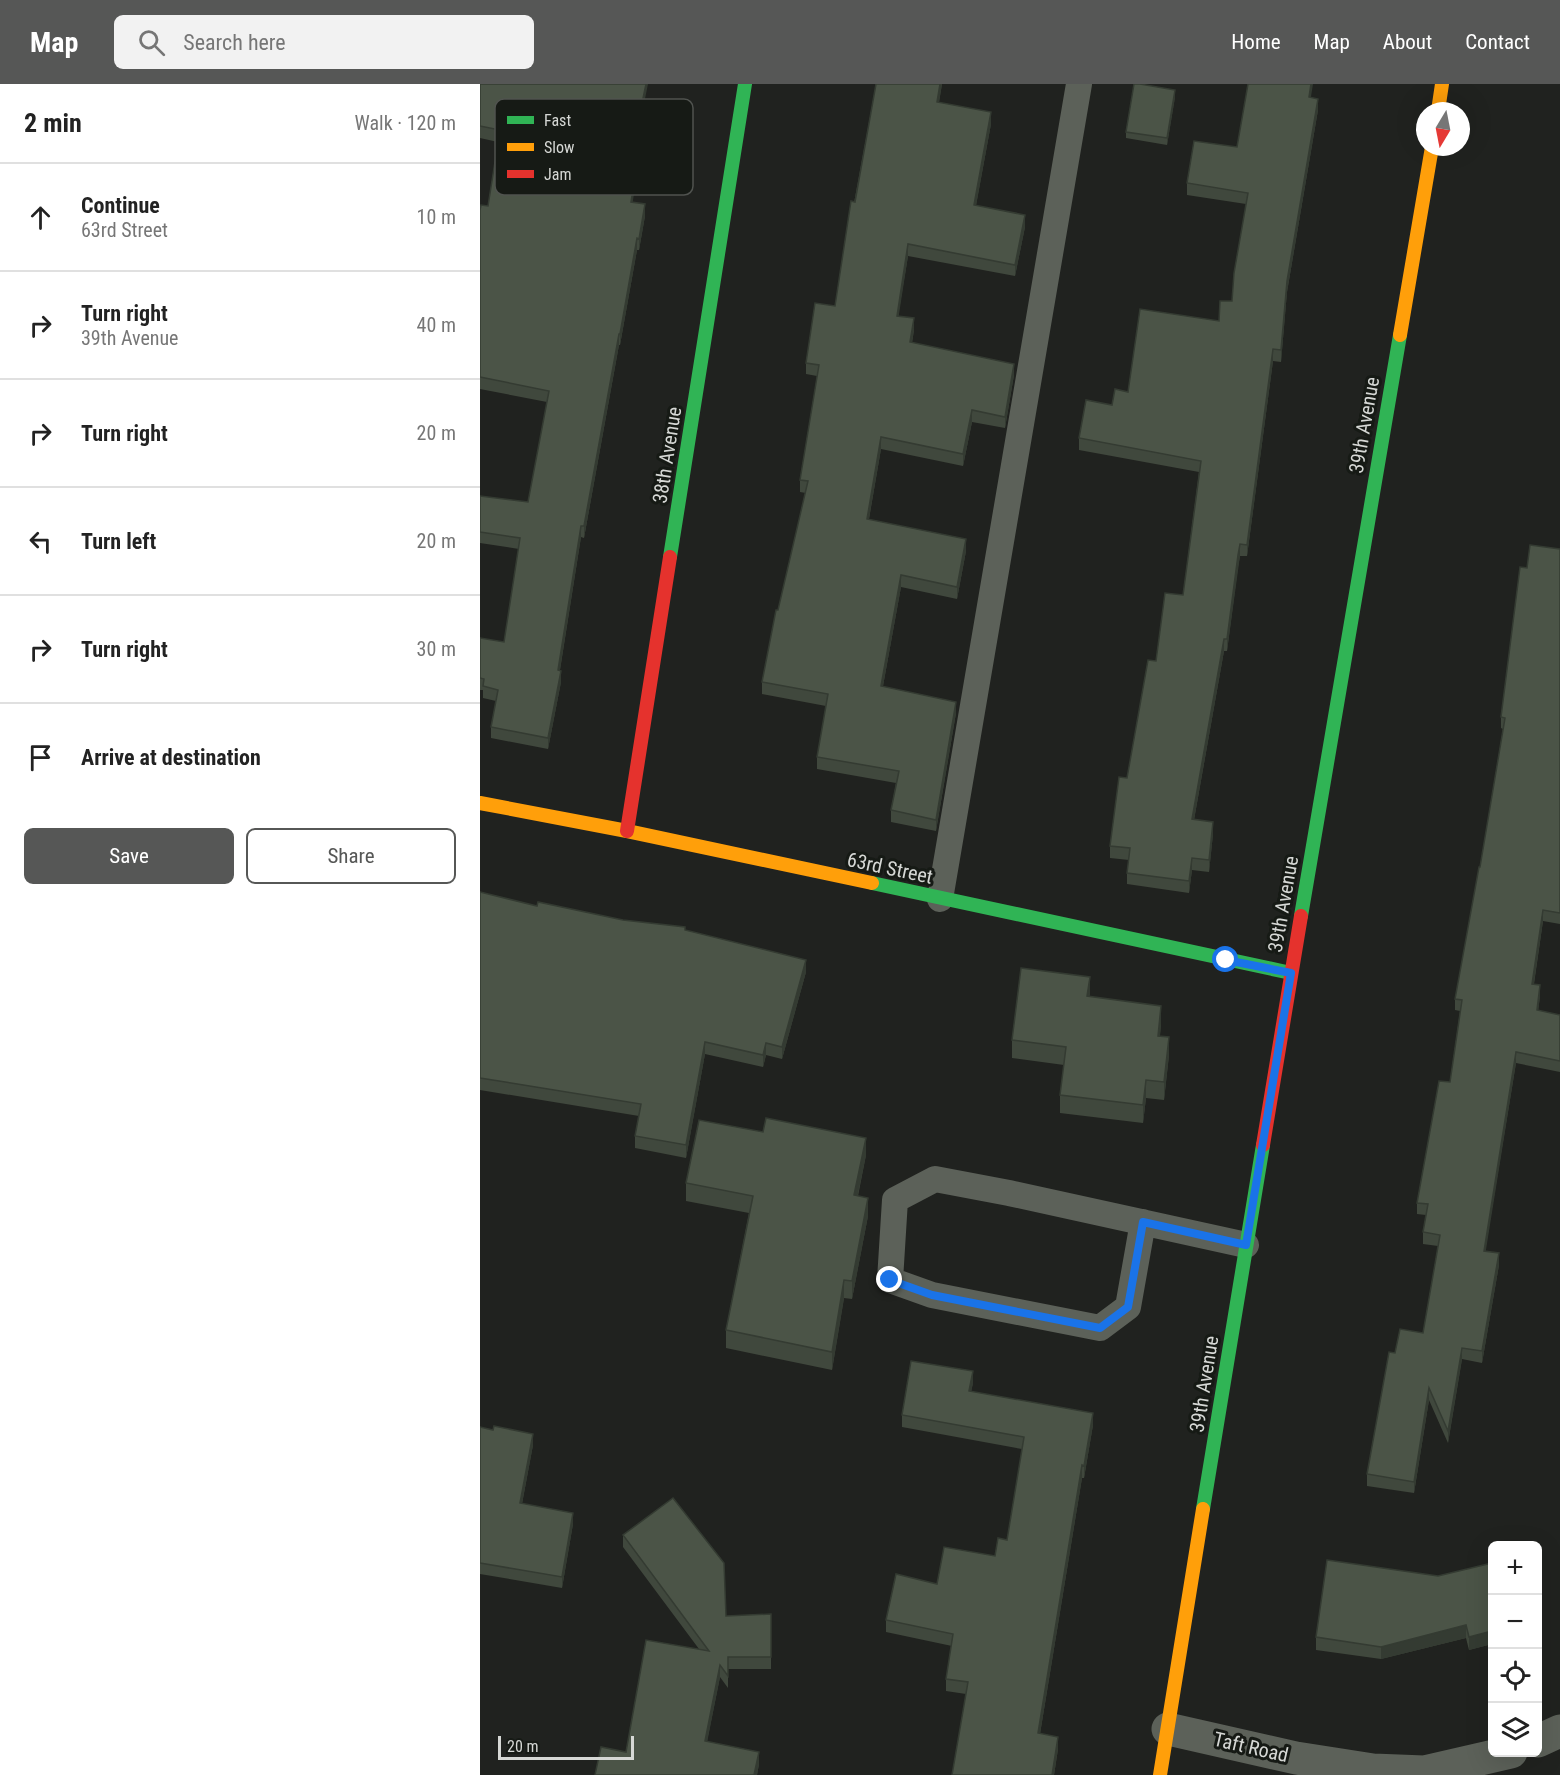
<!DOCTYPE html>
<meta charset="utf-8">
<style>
body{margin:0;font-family:"Roboto Condensed",sans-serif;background:#f2f2f2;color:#222}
.controls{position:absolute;right:18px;bottom:18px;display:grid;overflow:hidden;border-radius:9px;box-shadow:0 6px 24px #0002}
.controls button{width:54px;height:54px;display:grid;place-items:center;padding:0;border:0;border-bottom:2px solid #e0e0e0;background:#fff;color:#222;font:30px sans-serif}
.compass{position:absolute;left:936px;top:18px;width:54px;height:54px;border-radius:50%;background:#fff;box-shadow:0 6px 24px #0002;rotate:190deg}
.scale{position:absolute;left:18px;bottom:15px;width:136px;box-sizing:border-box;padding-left:6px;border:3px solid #d6d8d5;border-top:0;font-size:16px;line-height:21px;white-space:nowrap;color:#d6d8d5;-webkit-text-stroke:4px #161a15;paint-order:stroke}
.stop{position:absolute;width:18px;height:18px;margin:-14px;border:4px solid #1a73e8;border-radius:50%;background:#fff}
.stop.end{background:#1a73e8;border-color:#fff;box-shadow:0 2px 6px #0008}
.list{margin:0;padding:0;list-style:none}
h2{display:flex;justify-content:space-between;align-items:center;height:78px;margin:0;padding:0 24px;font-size:26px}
h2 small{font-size:20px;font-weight:400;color:#767676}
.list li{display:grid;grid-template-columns:39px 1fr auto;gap:18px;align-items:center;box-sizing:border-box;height:108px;padding:0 24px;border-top:2px solid #e0e0e0}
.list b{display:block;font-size:22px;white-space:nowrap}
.list p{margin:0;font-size:20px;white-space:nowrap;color:#767676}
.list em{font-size:20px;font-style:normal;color:#767676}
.actions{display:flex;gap:12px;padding:18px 24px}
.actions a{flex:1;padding:14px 0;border:2px solid #565756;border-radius:9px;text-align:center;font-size:21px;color:#565756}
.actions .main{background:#565756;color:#fff}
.icon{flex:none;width:33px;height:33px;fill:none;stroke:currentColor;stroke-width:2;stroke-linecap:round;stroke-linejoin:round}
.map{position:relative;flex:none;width:1080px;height:1691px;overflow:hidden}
header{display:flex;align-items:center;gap:36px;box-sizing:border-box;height:84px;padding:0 30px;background:#565756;color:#fff}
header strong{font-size:28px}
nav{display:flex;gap:33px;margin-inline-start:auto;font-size:21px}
.search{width:420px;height:54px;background:#f2f2f2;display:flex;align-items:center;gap:15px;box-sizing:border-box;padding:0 21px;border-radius:9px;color:#767676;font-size:22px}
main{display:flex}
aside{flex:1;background:#fff}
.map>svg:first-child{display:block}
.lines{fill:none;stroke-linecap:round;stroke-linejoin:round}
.lane{stroke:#5c6159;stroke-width:26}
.street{stroke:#5c6159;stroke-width:33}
.fast{stroke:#30b455;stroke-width:14}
.slow{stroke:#ff9f0a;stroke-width:14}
.jam{stroke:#e5322d;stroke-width:14}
.wall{fill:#40483d}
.shaded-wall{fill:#343b32}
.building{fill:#4b5447;stroke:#343b32;stroke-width:1.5}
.route{stroke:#1a73e8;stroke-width:8}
.labels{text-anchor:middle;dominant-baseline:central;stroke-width:6;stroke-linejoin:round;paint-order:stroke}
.street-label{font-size:20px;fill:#d6d8d5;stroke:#161a15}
.key{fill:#161a15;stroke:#50534f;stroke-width:1.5}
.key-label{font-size:16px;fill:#d6d8d5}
</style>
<header>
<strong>Map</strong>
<div class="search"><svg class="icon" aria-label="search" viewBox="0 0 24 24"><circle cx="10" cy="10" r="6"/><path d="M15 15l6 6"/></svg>Search here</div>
<nav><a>Home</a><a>Map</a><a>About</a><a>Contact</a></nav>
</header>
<main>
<aside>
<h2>2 min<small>Walk · 120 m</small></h2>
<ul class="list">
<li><svg class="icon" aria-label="ahead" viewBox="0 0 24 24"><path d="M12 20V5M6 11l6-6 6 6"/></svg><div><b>Continue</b><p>63rd Street</p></div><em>10 m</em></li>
<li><svg class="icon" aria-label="right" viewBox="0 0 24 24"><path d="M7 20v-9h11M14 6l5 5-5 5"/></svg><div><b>Turn right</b><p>39th Avenue</p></div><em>40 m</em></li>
<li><svg class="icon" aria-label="right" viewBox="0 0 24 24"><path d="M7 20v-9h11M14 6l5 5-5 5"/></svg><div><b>Turn right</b></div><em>20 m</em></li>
<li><svg class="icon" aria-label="left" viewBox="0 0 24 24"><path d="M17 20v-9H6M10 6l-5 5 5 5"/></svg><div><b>Turn left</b></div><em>20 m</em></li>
<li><svg class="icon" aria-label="right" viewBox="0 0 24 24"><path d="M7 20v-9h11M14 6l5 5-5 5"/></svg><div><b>Turn right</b></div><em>30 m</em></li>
<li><svg class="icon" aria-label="arrive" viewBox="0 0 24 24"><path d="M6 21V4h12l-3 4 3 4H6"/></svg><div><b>Arrive at destination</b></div></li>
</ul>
<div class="actions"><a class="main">Save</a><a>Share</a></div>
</aside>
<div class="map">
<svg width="1080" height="1691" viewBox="0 0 1080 1691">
<rect width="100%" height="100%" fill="#20221f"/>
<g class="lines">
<path class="lane" d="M460,815l139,-815
M663,1138l-15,85 -28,21 -168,-33 -42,-15 5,-80 40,-21 74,14 237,52"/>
<path class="street" d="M688,1645l128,29 77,12 51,2 87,-20
M1058,1657l22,-10"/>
<path class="fast" d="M190,473l75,-473
M392,799l419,90
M821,832l99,-581
M723,1425l60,-364"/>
<path class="slow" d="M958,27l4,-27
M920,251l32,-188
M0,719l147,28 245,52
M680,1691l43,-266"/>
<path class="jam" d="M147,747l43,-274
M783,1061l38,-229"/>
</g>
<path class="wall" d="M0,0l153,72 5,12 -6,34 13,14 -6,34h-2l-17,95h-1l-35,193 -3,-1 -21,133 1,12 -13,67 -57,-11v-11l5,-26 -13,-3v-8h-3v-52l24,4 15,-93 -39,-6v-47l48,6 19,-100 -67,-13v-179l8,-4 10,-64 -18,-4z
M396,0h66l-3,18 52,22 -15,81 49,22 -10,49 -107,-20 -10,60 16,14 -2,13 102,32 -9,53 -33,-6 -9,44 -82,-17 -12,70 97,32 -9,48 -56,-12 -18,99 73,27 -20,118 -45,-9v-12l5,-27 -79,-14v-12l9,-51 -64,-12v-12l16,-72 28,-117 -6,-1v-12l17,-104 -11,-2v-11l29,-57z
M695,13l-8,48 -41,-7v-6z
M831,13l7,13 -31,182 -6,70 -8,-1 -26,195h-7l-2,11 -11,84h-3l-30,169 19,14 -4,38 -17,-2 -3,23 -62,-9v-11l2,-13 -19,-2v-12l46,-185 27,-66 16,-123 -120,-22v-12l33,-33 107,-84 13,-20 14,-97 -59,-9v-12l50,-36z
M1080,465v375l-17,-3 -9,63 6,12 -2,15 22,4v57l-44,-9 -31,188 14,14 -17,98 -20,-4 -14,84 -19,-43 -15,93 -47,-7v-12l28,-121 28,-20 15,-87 -15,-2v-12l3,-17 -9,-1v-11l33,-121 10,-71 -5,-1v-11l25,-132 23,-138 -2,-1v-11l26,-149z
M0,808l57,14 148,24 121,42 -24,87 -16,-4 -3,12 -58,-13 -19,104 -51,-10v-12l4,-20 -159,-26z
M609,913l72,27 -1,12 9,19 -5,45 -18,-2 -3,25 -83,-10v-18l4,-30 -52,-7v-18z
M386,1071l-8,41 10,20 -16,83 -8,-1 -12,72 -106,-22v-18l23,-117 -63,-12v-18z
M493,1299l-2,8 122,34 -9,53h-2l-42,256 18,15 -4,26h-102l14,-81 -20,-3v-12l6,-33 -66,-14v-12l51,-36 58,-28 12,-16 15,-91 -120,-22v-12z
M0,1343l53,18 -11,59 51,20 -11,64 -82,-14z
M143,1451l103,81 45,-2v55h-43v19l-8,-11 -13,64 52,23 -2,11h-162l31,-23 73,-103 -76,-102z
M1012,1479v81l-23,6 -3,-12 -85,21 -65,-9v-13l122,-61z"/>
<path class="shaded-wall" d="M166,0h2l-17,83v-11z
M460,0h2l-5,30v-12z
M831,0h2l-4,25v-12z
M695,6v7l-8,48v-7z
M838,15v11l-31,182 -6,70v-12l6,-69z
M511,28v12l-17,93v-12z
M158,73v11l-7,45v-11z
M165,120v12l-6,34v-11z
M545,131v12l-10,49v-11z
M157,154v12l-17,95v-11z
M428,160v12l-11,71v-11z
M434,234v12l-4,24v-12z
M139,250v11l-35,193v-12z
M793,265v12l-26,195v-11z
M534,280v11l-9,53v-11z
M492,326v12l-9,44v-12z
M401,353v12l-14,81v-11z
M101,442v11l-23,145v-12z
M486,455v12l-9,48v-12z
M760,460v12l-13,95v-12z
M421,491v12l-20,110v-11z
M744,555v12l-32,180v-12z
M81,587v11l-13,67v-11z
M476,618v11l-20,118v-11z
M733,738v12l-4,38v-12z
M712,774v12l-3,23v-12z
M1063,826v11l-11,75v-12z
M326,876v12l-24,87v-12z
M610,893v18l-3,19v-18z
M1060,901v11l-3,26v-12z
M681,922v18l-3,30v-18z
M689,953v18l-5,45v-18z
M225,958v12l-19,104v-13z
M286,959v12l-3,12v-12z
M1036,968v11l-32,199v-11z
M666,996v18l-3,25v-18z
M386,1054v17l-12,58v-18z
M388,1114v18l-16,83v-18z
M1019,1169v12l-17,98v-12z
M364,1196v18l-12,72v-18z
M982,1264v11l-14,84v-12z
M493,1287v12l-4,20v-12z
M949,1304v12l-15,93v-11z
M613,1329v12l-9,53v-12z
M53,1350v11l-13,69v-11z
M602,1381v13l-44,268v-13z
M93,1429v11l-11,64v-11z
M986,1541v13l-85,21v-12z
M1012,1547v13l-23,6v-13z
M240,1581v12l-15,76v-12z
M578,1653v12l-4,26h-2z
M279,1668v12l-2,11h-3z"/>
<path class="building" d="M0,0h166l-15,72 7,1 -7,45 14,2 -6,35 -2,-1 -17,96h-1l-35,192h-3l-23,144 3,1 -13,67 -57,-11 7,-37 -15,-4 1,-7 -4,-1v-40l24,4 16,-104 -40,-6v-36l48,6 21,-111 -69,-14v-167l1,-5 7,1 12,-76 -20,-4z
M396,0h64l-3,18 54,10 -17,93 51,10 -10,50 -107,-21 -11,72 17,2 -4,24 104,22 -9,53 -33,-7 -9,44 -82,-17 -14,82 99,20 -9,48 -56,-12 -20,111 75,16 -20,118 -45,-10 8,-39 -82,-14 11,-63 -66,-12 14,-72h2l30,-129 -8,-1 19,-115 -13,-2 9,-60 20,3 16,-105 4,1z
M654,0h6l35,6 -8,48 -41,-6z
M768,0h63l-2,13 9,2 -31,182 -6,69 -8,-1 -26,196 -7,-1 -2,11 -11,84h-3l-32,180 21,3 -4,38 -17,-2 -3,23 -62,-8 3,-25 -20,-2 9,-69 8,1 21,-118 8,1 9,-68 18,2 18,-134 -122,-23 7,-38 26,5 3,-16 13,3 12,-83 79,12 1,-20h12l2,-28 14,-80 -61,-10 7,-42 43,6z
M1050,461l30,4v364l-17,-3 -11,74 8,1 -3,25 23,5v46l-44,-9 -32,199 15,2 -17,98 -20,-3 -14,83 -19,-43 -15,94 -47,-8 22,-122 6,1 5,-24 23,4 17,-98 -17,-3 5,-28 -11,-1 22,-122 11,1 12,-82 -7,-1 24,-132h1l25,-149 -4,-1 19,-150 7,1z
M0,808l57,14 1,-4 85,18 62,7v3l121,30 -24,87 -16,-4 -3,12 -58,-13 -19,103 -51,-9 6,-32 -161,-26z
M541,884l69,9 -3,19 74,10 -3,30 11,1 -5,45 -18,-2 -3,25 -83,-10 6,-48 -54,-7z
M286,1034l100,20 -12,57 14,3 -16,83 -8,-1 -12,72 -106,-22 27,-134 -67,-13 13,-63 64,12z
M431,1277l62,10 -4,20 124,22 -9,53 -2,-1 -44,268 20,4 -6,38h-100l16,-93 -22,-3 7,-45 -67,-14 10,-46 41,10 7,-37 51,9 3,-18 9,2 17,-103 -122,-22z
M14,1342l39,8 -13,69 53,10 -11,64 -82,-14v-136l13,3z
M193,1414l51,65 2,53 45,-2v43h-43v19l-8,-11 -15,76 54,11 -5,23h-159l6,-28 25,5 20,-112 63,11 -86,-116z
M847,1476l111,16 54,-13v68l-23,6 -3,-12 -85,22 -65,-10z"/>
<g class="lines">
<path class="route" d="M410,1196l42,15 168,33 28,-21 15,-85 103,23 45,-272 -65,-13"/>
</g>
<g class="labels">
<g class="street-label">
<text transform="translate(884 341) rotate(-80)">39th Avenue</text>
<text transform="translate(187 371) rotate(-81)">38th Avenue</text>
<text transform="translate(410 784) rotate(12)">63rd Street</text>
<text transform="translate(803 820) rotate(-80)">39th Avenue</text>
<text transform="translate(724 1300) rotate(-81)">39th Avenue</text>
<text transform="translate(771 1663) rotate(13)">Taft Road</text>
</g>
</g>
<rect x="15" y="15" width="198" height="96" rx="9" class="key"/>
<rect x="27" y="32" width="27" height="8" fill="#30b455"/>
<rect x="27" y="59" width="27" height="8" fill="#ff9f0a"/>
<rect x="27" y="86" width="27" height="8" fill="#e5322d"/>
<g class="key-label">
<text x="64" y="42">Fast</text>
<text x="64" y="69">Slow</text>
<text x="64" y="96">Jam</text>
</g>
</svg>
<div class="controls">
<button>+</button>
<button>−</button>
<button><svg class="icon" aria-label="locate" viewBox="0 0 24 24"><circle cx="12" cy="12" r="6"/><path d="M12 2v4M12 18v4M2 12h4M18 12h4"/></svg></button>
<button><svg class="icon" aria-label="layers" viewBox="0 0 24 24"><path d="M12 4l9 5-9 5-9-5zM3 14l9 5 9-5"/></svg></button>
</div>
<svg class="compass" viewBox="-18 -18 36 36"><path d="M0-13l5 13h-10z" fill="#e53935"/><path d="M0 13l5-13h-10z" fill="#767676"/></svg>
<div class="scale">20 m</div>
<div class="stop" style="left:746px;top:876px"></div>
<div class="stop end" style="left:410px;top:1196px"></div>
</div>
</main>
